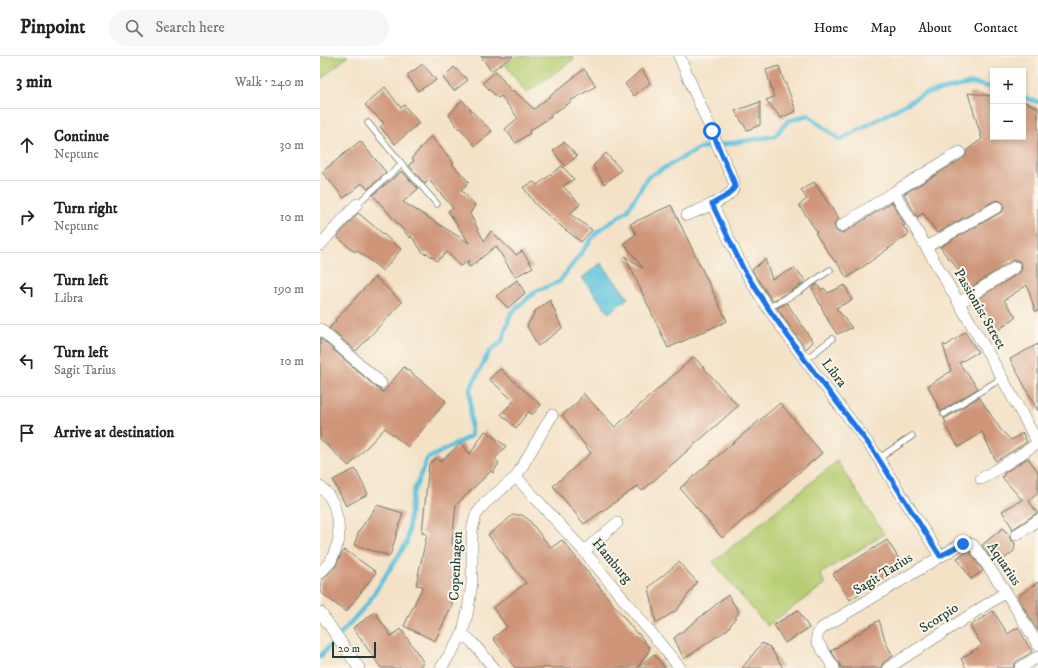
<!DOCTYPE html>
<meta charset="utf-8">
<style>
body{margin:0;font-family:"IM FELL DW Pica",serif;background:#f6f6f6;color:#202124}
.controls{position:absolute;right:12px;top:12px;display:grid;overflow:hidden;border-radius:0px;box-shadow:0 2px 6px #0003}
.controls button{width:36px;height:36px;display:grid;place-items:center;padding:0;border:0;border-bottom:1px solid #e0e0e0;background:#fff;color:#202124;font:20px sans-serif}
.scale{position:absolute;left:12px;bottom:10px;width:44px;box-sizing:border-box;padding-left:4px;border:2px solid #1f3d34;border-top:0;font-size:11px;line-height:14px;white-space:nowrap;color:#1f3d34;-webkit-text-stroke:3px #fbf7ec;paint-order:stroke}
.stop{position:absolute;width:12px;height:12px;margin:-9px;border:3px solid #1a73e8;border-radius:50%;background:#fff}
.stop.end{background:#1a73e8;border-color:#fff;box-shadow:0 1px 4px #0008}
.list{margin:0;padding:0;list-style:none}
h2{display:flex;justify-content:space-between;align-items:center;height:52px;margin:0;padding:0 16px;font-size:17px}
h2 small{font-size:13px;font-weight:400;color:#757577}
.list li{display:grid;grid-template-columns:26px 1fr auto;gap:12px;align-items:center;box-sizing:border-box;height:72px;padding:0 16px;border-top:1px solid #e0e0e0}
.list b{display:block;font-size:15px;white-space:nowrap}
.list p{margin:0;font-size:13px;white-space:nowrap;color:#757577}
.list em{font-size:13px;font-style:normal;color:#757577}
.icon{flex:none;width:22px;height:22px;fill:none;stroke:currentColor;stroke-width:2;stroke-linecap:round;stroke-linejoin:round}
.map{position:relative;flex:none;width:718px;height:612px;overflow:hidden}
header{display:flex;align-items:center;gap:24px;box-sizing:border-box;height:56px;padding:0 20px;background:#fff;border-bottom:1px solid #e0e0e0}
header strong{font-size:19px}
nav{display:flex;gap:22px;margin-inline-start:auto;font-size:14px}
.search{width:280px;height:36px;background:#f6f6f6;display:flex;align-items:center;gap:10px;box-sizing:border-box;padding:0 14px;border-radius:22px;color:#757577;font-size:15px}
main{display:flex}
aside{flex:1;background:#fff}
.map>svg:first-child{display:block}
.green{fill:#b6cd71;stroke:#6a8552}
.water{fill:#5ec2dc;stroke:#3e8088}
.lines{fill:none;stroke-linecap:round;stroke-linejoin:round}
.stream{stroke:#5ec2dc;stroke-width:4.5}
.building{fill:#cf9579}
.lane-casing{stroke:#6a7767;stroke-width:7}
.street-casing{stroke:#6a7767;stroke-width:12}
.lane{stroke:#fff;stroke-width:5.5}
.street{stroke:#fff;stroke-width:11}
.route{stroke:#1a73e8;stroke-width:5}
.labels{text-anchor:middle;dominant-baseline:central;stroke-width:4;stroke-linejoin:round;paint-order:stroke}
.street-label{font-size:14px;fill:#1f3d34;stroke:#fbf7ec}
</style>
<header>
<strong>Pinpoint</strong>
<div class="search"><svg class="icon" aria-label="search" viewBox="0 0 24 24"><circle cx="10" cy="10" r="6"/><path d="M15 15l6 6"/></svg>Search here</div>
<nav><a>Home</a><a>Map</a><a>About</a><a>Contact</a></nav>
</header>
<main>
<aside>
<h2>3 min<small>Walk · 240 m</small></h2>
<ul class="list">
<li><svg class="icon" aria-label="ahead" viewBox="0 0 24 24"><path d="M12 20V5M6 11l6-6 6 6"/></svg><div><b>Continue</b><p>Neptune</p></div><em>30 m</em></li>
<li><svg class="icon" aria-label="right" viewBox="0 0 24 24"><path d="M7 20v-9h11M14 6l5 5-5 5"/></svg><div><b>Turn right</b><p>Neptune</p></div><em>10 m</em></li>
<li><svg class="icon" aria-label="left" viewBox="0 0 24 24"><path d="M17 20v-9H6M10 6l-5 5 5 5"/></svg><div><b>Turn left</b><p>Libra</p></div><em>190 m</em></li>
<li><svg class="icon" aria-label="left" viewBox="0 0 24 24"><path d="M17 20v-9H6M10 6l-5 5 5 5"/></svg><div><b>Turn left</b><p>Sagit Tarius</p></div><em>10 m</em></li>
<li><svg class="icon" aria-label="arrive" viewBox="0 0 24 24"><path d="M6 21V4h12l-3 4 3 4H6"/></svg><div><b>Arrive at destination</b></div></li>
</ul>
</aside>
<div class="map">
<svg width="718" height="612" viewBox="0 0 718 612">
<rect width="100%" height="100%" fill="#fbf7ec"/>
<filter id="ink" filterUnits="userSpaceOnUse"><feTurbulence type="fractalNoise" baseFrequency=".025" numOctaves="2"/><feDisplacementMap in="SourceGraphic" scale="8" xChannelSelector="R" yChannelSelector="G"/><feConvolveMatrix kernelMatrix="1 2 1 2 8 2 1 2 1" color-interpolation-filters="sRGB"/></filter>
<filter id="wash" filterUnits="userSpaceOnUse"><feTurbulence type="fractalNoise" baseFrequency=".012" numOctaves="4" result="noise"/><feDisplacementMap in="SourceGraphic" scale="16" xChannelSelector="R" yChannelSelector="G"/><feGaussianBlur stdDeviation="0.9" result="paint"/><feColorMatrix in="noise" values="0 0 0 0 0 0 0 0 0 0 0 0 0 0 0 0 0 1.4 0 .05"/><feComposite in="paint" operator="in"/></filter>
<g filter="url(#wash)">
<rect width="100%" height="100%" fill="#f4e2c7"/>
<path class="green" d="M0,0h28l-28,24z
M196,0h56l2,3 -48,34 -21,-29z
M517,405l47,73 -64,40 5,10 -58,42 -54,-64z"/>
<path class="water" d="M281,207l27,35 -19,15 -27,-35z"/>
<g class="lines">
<path class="stream" d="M703,41l15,5
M0,601l48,-54 39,-61 5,-46 15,-37 44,-23 -1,-47 19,-37 13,-11 9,-28 25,-22 23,-9 38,-50 30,-21 21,-34 52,-29 75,-12 13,-15 20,-6 32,25 84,-46 49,-11 20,5"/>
</g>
<g id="blocks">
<path class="building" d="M161,0h32l-22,15z
M103,8l13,16 -18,11 -11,-16z
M459,10l6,18h1l10,27 -15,7 -15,-18 8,-3 -8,-27z
M134,11l14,13 -14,11 -11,-13z
M264,13l12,17 -26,15 1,1 -21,13 1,2 -22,14 1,2 -14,10 -11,-14 13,-11 -17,-22 -3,2 -15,-15 13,-12 16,21 2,-1 20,18z
M322,13l8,14 -16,13 -9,-12z
M65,31l16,21 3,-3 15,18 -24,21 -15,-17 4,-4 -19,-18z
M648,37l25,3v41h30v-36l15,7v203h-3l-8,-26 -23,15 12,17 -19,14 -12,-17 -3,1 -9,-13 46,-29 2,-2 1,-4 -1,-4 -2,-2 -4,-1 -4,1 -41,27 -20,-30 -1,1 -9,-12 60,-34 3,-2 1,-4 -1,-4 -3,-2 -3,-1 -3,1 -57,32 -14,-20 -6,4 -13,-23 60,-36 2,-3 1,-5 15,-11z
M142,44l16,18 14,13 -17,15 -15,-18 -1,1 -10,-14z
M440,46v23l-13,5 -12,-19z
M111,80l23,27 -2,1 17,18 -8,8 14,15 -5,9 14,27 7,-10 25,24 6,-4 11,16 -18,10 -19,-31 -26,21 -3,-3 3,-4 -10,6 -13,-14 -10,9 -10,-8 -3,1 -13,-18 -1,2 -37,-43 29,-24 16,18 -15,13 66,41 -21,-32 5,-3 -24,-28 -4,4 -16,-19 5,-4 -2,-3z
M40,85l26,31 -18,17 -6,-6 -18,15 -22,-26z
M244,86l13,14 -12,10 -12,-15z
M286,97l15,17 -17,14 -11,-18z
M242,110l12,13 -11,7 17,18 -10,10 22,16 -11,12 -19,-15 -26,-22 -13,-18 11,-5 3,3z
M494,126l25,37 -4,3 -1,4 1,3 2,3 4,1 4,-1 47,-30 13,23 -2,1 6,8 -62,44 -11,-17 -1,1 -20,-29 2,-1 -18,-27 8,-6 -6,-9z
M351,149l56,116 -59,27 -43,-92 17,12h1l-19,-25 12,-9 -6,-10z
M38,157l43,36 -18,22 -26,-21 -2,2 -18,-15z
M445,203l7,20 23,-11 10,12 -3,4 -6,4 -24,13 -20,-31z
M55,221l27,25 -46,49 -27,-23 7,-7 -1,-1z
M197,224l8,13 -17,15 -12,-12z
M497,228l4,6 3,-2 4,5 17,-8 7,15 -16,8 16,20 -15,6 -8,-12 -17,-34z
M230,244l12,28 -24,18 -11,-20 8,-15z
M467,247l26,39 -7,7 -29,-41z
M645,276l13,20 -19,11 19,25 -37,24 -13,-26 23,-15 -8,-26 1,-1 2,2z
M0,282l57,50 4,2 2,2 21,-25 42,34 -38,46 -23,-19 -36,38 -29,-27z
M718,288v67l-28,-52z
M374,301l44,49 -96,85 -4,-5 -54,38 -31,-38 38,-33 -29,-38 16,-13 5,-9 32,34z
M180,313l41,36 -8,9 -5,-2 -12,16 -15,-14 13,-13 -25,-22z
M659,341l22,33 10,10 12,-7 4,9 -31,19 -14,-29 -23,15 -15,-22 2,-1 -2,-6h2z
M460,347l42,50 -100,85 -42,-50z
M165,375l21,15 -11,13 4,4 -6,10 -2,-2 -35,34 -4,39 9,2 -12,55 4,2 -18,38 -31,-15 19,-40 -7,-1 11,-51 -5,-1 7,-69 7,-6 4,4 21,-19 9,11z
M708,402l10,14v21l-9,8 8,12 -24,16 -11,-18 20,-11 -20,-23 2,-1 -1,-2z
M35,413l13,25 -22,12 -13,-26z
M57,449l26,8 -13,43 -36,-11 5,-14z
M193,459h9l6,4 23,29 11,-8 75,94 1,-1 12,16 -13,19h-122l-22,-30 14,-11 -14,-19 33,-25 -38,-48z
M683,472l6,7 1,4 5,4 -1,8 -11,9 -9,3 -12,-18z
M567,484l16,25 -53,35 -17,-26z
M25,494l31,22 -30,40 -26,-20v-9l16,-17 5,-12z
M649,495l14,20 -12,8 -14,-21z
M359,506l18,20 -20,28 -21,13 -7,-36z
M718,526v49l-16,-26 -4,-9z
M408,539l11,17 -11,17 -44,30 -10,-21z
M478,554l11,18 -24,15 -11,-18z
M673,555l15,23 10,-7 14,25 -16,10 -2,3 -1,3h-47l-5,-9 21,-14 -12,-19z
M55,556l16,24 10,-7 23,34 -7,5h-36l-28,-40z
M559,564l7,23 7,13 -9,6 -2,3 -1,3h-40l-1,-4 -9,-13z
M442,587l8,4 13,21h-41z
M334,598l11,14h-28z"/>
</g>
</g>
<g filter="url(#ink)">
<use href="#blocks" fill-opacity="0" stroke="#6a7767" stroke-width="1"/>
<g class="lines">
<defs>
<path id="lane" d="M48,67l34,41 35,40
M37,148l45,-40
M448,252l30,-16 32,-22
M485,304l27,-21
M624,358l58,-36
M558,403l34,-23"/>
<path id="street" d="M359,0l42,97 13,29c1,4 0,6 -2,9 -7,10 -33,19 -45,24
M574,136l97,166 47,85 -23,15 -34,21
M392,148l32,66 24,38 37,52 68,90 67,106
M521,170l53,-34 66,-40
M0,189l37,-41
M606,191l71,-40
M639,247l56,-36
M0,273l61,54
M196,421l68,74 96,117
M0,431l7,6 7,12 4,17 1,18 -8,21 -11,12
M696,479l22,-15
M264,495l33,-28
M0,556l39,56
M142,579l6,3 4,4 22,26
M121,612l21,-33 6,-25 4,-28v-52l4,-15 9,-12 31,-26 36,-62
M514,612l-17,-27v-6l5,-7 136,-82 5,-2 5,-1 5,2 3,4 30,43 32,53
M568,612l118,-76
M700,612l18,-11"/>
</defs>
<use href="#lane" class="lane-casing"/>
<use href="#street" class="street-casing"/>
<use href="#lane" class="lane"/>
<use href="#street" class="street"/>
</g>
</g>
<g class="lines" filter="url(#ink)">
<path class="route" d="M392,75l9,22 13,29 1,5 -7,8 -16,9 32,66 24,38 37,52 68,90 67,106 23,-12"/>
</g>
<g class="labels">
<g class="street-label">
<text transform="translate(660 253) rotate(60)">Passionist Street</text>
<text transform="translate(514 317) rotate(53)">Libra</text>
<text transform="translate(292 505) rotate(50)">Hamburg</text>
<text transform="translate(684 508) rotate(56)">Aquarius</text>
<text transform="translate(136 510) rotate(-87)">Copenhagen</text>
<text transform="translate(563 518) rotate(-32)">Sagit Tarius</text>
<text transform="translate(619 562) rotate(-33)">Scorpio</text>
</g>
</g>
</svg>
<div class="controls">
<button>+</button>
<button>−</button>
</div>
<div class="scale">20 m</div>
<div class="stop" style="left:392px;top:75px"></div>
<div class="stop end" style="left:643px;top:488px"></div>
</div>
</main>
